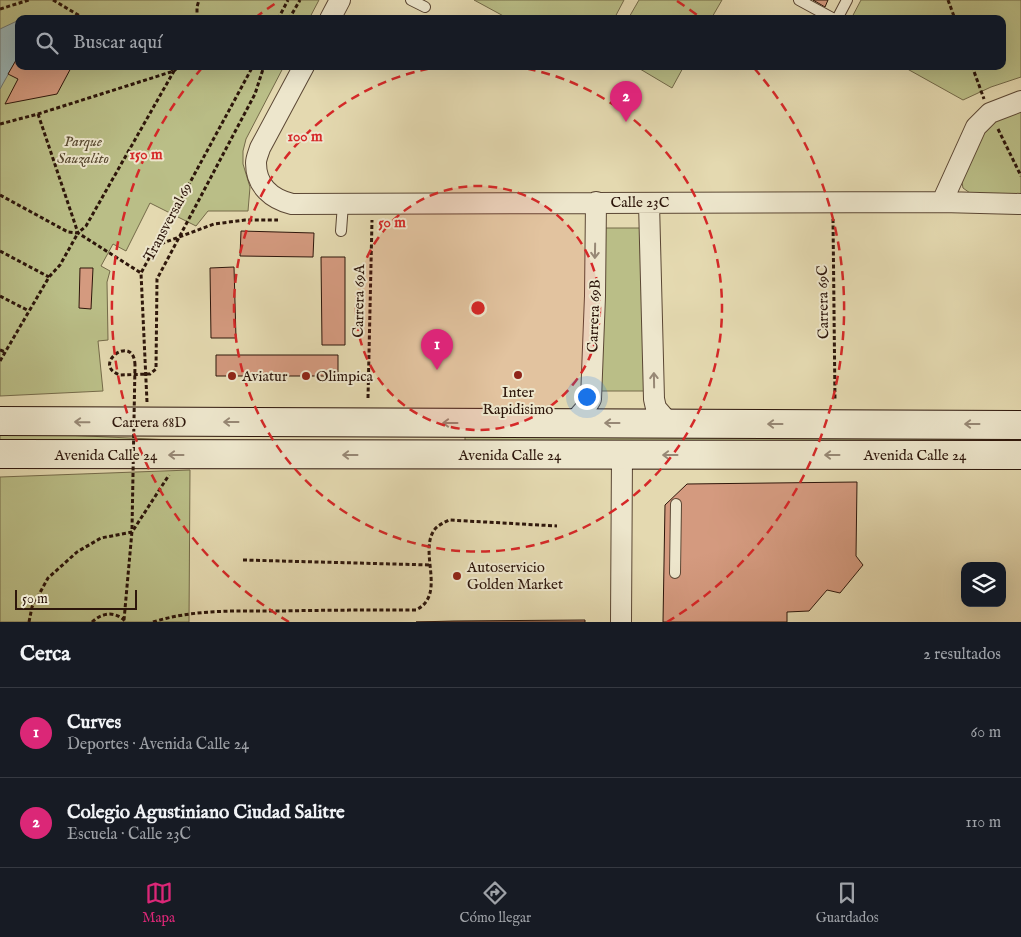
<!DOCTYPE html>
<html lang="es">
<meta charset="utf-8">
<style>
body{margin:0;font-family:"IM FELL English",serif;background:#20242c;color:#f1f3f6}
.controls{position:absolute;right:15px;bottom:15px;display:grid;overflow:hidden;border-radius:10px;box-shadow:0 5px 20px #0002}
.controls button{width:45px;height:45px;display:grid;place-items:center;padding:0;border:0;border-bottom:1px solid #363941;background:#171b24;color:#f1f3f6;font:25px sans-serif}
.scale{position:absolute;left:15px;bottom:12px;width:122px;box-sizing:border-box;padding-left:5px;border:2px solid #2d160b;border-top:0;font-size:14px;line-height:18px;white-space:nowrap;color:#2d160b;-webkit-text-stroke:4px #ede6cc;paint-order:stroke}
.you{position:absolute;left:586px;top:396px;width:18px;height:18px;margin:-12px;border:4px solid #fff;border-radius:50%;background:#1a73e8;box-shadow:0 0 0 8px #1a73e833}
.badge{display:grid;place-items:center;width:32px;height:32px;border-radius:50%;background:#db2777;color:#fff;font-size:16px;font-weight:700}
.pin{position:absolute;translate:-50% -41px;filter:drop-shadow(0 1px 2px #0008)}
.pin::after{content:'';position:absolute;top:26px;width:18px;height:15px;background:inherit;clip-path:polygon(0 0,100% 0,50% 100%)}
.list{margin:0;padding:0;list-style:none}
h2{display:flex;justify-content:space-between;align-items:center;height:65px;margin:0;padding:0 20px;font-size:21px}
h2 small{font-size:16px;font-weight:400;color:#9ea1a6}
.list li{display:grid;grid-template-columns:32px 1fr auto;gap:15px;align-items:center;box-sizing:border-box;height:90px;padding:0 20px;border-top:1px solid #363941}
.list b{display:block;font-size:19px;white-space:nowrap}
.list p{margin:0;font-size:16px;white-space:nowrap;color:#9ea1a6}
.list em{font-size:16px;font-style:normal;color:#9ea1a6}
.icon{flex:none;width:28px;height:28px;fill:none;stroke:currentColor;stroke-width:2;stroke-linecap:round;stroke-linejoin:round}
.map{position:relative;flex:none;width:1021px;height:622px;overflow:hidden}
.search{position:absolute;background:#171b24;box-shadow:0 5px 20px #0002;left:15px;right:15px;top:15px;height:55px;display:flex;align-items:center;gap:12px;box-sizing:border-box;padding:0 18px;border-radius:10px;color:#9ea1a6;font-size:19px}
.sheet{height:245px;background:#171b24}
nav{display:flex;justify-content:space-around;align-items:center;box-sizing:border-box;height:70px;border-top:1px solid #363941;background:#171b24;font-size:14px;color:#9ea1a6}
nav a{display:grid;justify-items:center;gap:2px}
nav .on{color:#db2777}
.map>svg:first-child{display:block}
.green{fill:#babe87;stroke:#746a49}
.water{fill:#9bb7b8;stroke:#6f7773}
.building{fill:#d49a7f;stroke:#2d160b}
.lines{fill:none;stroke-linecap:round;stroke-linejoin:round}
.lane-casing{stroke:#5b4734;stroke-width:12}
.street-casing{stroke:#5b4734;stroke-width:22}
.secondary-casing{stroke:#2d160b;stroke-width:30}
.path{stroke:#2d160b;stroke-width:3;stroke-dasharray:4 2.5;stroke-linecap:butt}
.lane{stroke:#ede6cc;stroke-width:10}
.street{stroke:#ede6cc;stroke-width:20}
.secondary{stroke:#ede6cc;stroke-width:28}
.path-bridge{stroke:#2d160b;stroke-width:3;stroke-dasharray:4 2.5;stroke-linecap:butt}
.oneway{stroke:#978875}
.ring{fill:none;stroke:#d62828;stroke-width:2.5;stroke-dasharray:9 6}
.poi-dot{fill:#8f2418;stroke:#ede6cc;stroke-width:2}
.labels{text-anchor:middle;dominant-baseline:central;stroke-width:4;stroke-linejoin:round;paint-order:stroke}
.park-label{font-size:15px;font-style:italic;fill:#574830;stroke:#ede6cc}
.street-label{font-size:15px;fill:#2d160b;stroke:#ede6cc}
.poi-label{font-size:15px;fill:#2d160b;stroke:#ede6cc;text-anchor:start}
.centre{fill:#d62828;stroke:#ede6cc;stroke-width:2.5}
.ring-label{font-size:15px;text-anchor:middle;font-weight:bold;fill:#d62828;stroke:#ede6cc;stroke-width:4;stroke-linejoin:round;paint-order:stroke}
</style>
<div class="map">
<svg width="1021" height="622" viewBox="0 0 1021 622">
<rect width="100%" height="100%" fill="#e4d9b0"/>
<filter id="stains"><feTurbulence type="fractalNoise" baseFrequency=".004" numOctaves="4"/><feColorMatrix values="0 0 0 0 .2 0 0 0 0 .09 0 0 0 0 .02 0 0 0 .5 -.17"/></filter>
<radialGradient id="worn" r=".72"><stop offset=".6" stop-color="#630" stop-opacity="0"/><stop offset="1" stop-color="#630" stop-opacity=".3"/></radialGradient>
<path class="green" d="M0,0h319l-10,19h-290v47h265l-38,73 -3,12v13l7,23 -2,24h-40l-12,15 -46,-23 -24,48 -13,-7 -12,22 9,5 -3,11 1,58 -10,1 5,50 -103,5z
M474,0h150l-10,19h-105z
M639,0h83l-11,19h-83z
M861,0h160v77l-30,10 -28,13 -61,-34h100v-47h-151z
M635,66h49l-12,22z
M1021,111v85l-51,-3 -7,-5 -2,-11c7,-13 20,-45 31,-54 8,-7 19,-9 29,-12z
M600,228h45v163h-45z
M0,432l194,9 -194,5z
M465,435h556v12l-556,1z
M190,470l-1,152h-189v-145z"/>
<path class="water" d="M17,21h2v34l-19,34v-60z"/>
<path class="building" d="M813,0h15l-3,7z
M19,55v11h53l-15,28 -52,10 13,-25 -10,-5z
M241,231l73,2 -1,24 -73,-1z
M321,257h24v88h-23z
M234,267l2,71h-25l-1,-70z
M80,268h13l-2,41 -12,-1z
M216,355h122v21h-122z
M857,482l-1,74 7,9 -23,28 -13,-3 -18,21 -22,1v10h-124l2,-117 22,-21z
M585,620v2h-169l38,-1z"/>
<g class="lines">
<defs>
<path id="lane" d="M411,0l14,7
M799,0l35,19
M837,19l10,-19
M341,231l2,-27
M675,573l1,-69"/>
<path id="street" d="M330,19l10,-19
M304,66l-44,82c-1,4 -4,10 -4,15 0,23 16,36 36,41l650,-2 79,2
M942,202l34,-75 14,-14 31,-12
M649,203l5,196 2,9 14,16
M573,423l12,-14 6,-10 4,-103 1,-94
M621,622l1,-167"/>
<path id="secondary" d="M0,421l1021,4
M0,454l1021,1"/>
</defs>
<use href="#lane" class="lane-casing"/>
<use href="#street" class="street-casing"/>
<use href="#secondary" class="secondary-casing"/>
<path class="path" d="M53,0l32,19
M948,0l7,19
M0,9l29,-9
M197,19v-12l2,-7
M278,19l10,-19
M289,19l11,-19
M166,66l7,4
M972,66l12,33
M38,114l40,119 63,40
M0,124l38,-10 136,-43 5,-5
M998,129l23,47
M0,195l68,37 10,1 8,-7 88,-155
M833,219l2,182
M155,246l59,-22 31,-4h33
M0,251l49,26
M0,296l29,15
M0,350l5,2
M0,361l49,-84 11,-12 18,-32
M135,365c-1,-33 -45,0 -15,10l30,-1 6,-5 1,-90 98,-185 9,-28
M368,398l4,-178
M147,402l-6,-129 112,-207
M243,560l188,5
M124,620l8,-89
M29,622l3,-15 16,-29 29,-26 24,-14 31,-6 37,-57
M92,622c11,-10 24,-11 34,0
M153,622c41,-13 86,-11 129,-11 45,-1 89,-1 134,-1 30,-15 4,-55 17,-78 3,-6 10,-9 16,-12l108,6"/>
<use href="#lane" class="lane"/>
<use href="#street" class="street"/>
<use href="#secondary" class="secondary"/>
<path class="path-bridge" d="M132,529l3,-164"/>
</g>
<defs><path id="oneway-shaft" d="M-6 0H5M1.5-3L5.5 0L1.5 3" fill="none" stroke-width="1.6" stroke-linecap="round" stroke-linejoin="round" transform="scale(1.25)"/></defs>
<g class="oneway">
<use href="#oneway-shaft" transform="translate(595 251) rotate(91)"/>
<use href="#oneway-shaft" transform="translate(654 380) rotate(-91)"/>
<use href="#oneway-shaft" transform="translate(82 422) rotate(-179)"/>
<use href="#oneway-shaft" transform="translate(231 422) rotate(180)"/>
<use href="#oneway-shaft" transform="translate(450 423) rotate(-180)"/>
<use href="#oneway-shaft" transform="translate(612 423) rotate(-180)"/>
<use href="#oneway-shaft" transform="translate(775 424) rotate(-180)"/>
<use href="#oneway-shaft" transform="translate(972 424) rotate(-180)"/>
<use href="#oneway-shaft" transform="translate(176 455) rotate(-180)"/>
<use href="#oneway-shaft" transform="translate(350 455) rotate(180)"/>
<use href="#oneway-shaft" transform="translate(670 455) rotate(180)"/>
<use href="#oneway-shaft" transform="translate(832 455) rotate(180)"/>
</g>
<circle cx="478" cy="308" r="122" fill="#d62828" fill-opacity=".12"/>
<g class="ring">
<circle cx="478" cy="308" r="122"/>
<path d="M512 66A244 244 0 1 1 444 66"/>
<path d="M289 622A366 366 0 0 1 202 68M255 18A366 366 0 0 1 279 1M677 1A366 366 0 0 1 701 18M754 68A366 366 0 0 1 667 622"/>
</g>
<g class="poi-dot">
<circle cx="518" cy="375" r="5"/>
<circle cx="232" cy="376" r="5"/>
<circle cx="306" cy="376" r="5"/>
<circle cx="457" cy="576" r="5"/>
</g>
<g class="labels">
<g class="park-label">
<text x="83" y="141">Parque<tspan x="83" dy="17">Sauzalito</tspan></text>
</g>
<g class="street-label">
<text x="640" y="202">Calle 23C</text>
<text transform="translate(168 222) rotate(-62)">Transversal 69</text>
<text transform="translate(359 301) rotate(-89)">Carrera 69A</text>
<text transform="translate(823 302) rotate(-91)">Carrera 69C</text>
<text transform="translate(594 316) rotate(-88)">Carrera 69B</text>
<text x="149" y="422">Carrera 68D</text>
<text x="106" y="455">Avenida Calle 24</text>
<text x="510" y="455">Avenida Calle 24</text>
<text x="915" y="455">Avenida Calle 24</text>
</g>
<g class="poi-label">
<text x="242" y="376">Aviatur</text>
<text x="316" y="376">Olimpica</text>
<text x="518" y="392" text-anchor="middle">Inter<tspan x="518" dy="17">Rapidisimo</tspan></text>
<text x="467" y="567">Autoservicio<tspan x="467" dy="17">Golden Market</tspan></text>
</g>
</g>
<circle cx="478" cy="308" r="8" class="centre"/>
<g class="ring-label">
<text x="305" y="141">100 m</text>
<text x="146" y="159">150 m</text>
<text x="392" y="227">50 m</text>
</g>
<rect width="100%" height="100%" filter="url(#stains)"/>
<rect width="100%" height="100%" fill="url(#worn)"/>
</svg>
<div class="controls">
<button><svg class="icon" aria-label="layers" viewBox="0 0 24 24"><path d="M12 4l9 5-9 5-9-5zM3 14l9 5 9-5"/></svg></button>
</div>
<div class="scale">50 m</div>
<div class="you"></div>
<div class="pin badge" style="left:437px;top:370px">1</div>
<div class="pin badge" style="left:626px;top:122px">2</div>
<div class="search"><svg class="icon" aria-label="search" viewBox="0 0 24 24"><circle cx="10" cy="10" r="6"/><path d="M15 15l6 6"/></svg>Buscar aquí</div>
</div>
<section class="sheet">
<h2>Cerca<small>2 resultados</small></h2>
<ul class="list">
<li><span class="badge">1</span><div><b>Curves</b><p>Deportes · Avenida Calle 24</p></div><em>60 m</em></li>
<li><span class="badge">2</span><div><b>Colegio Agustiniano Ciudad Salitre</b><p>Escuela · Calle 23C</p></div><em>110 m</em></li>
</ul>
</section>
<nav>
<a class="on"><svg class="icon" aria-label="map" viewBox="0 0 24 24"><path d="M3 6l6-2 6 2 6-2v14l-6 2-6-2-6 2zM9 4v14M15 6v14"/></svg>Mapa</a>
<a><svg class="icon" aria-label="directions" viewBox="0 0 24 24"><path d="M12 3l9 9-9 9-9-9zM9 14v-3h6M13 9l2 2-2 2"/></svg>Cómo llegar</a>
<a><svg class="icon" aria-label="saved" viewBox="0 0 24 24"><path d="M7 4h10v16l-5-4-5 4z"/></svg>Guardados</a>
</nav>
